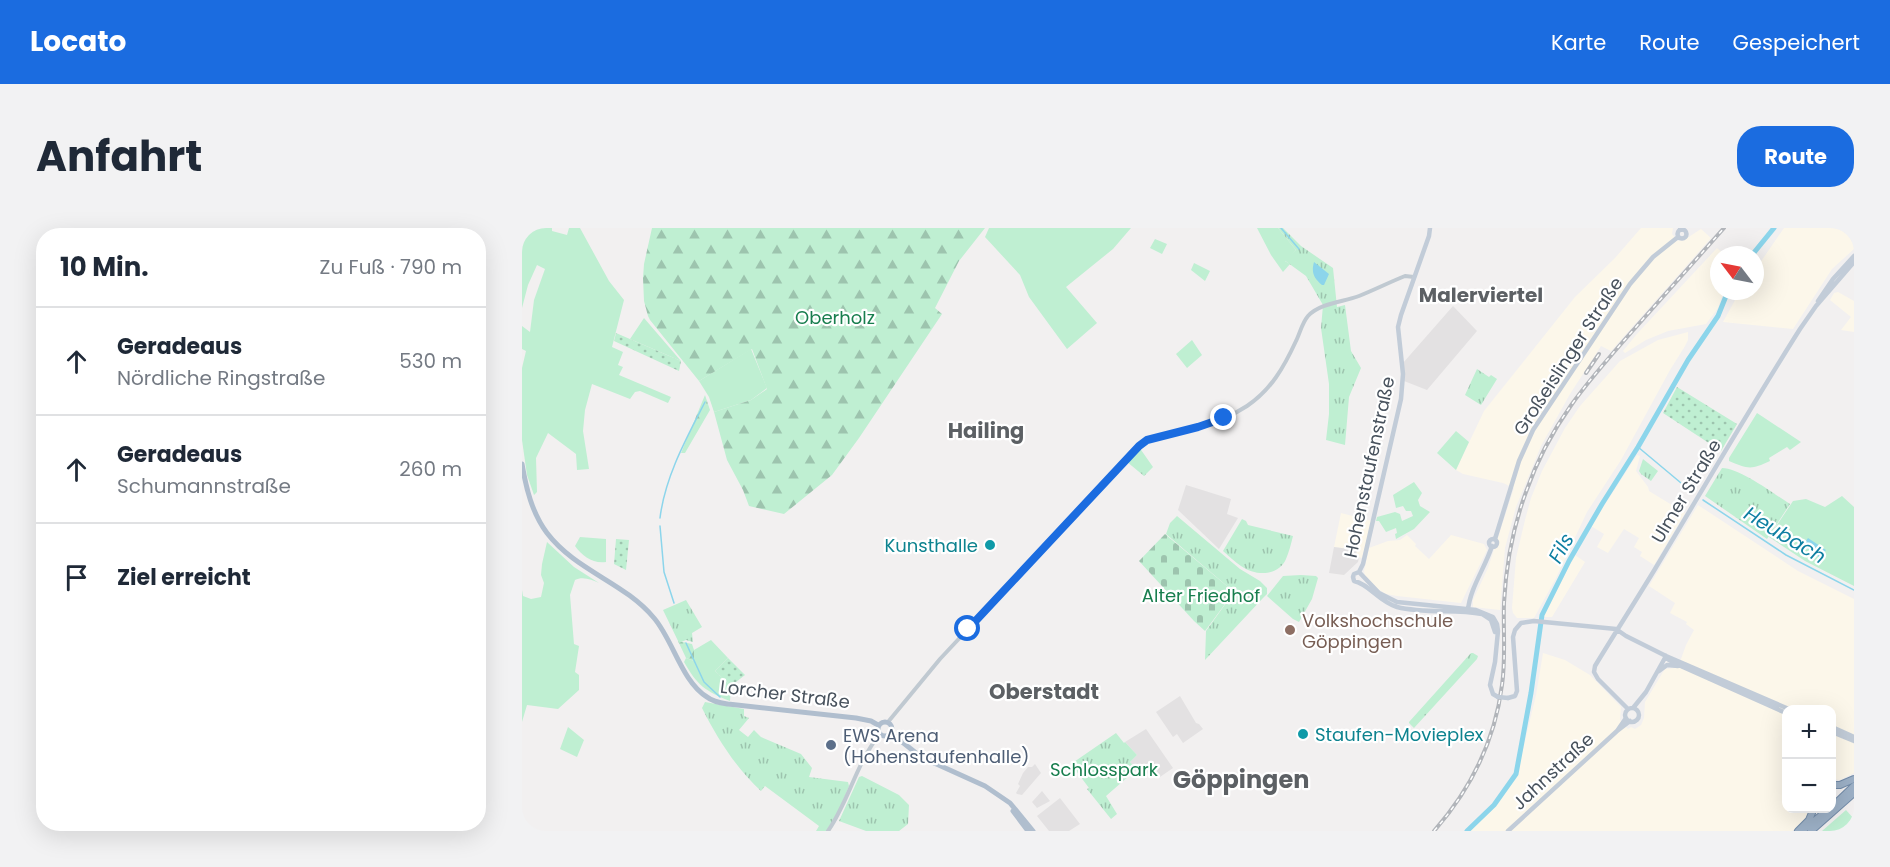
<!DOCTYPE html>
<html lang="de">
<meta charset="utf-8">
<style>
body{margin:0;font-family:Poppins,sans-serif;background:#f2f2f3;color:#1f2937}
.controls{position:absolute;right:18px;bottom:18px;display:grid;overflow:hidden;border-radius:12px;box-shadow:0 6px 24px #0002}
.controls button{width:54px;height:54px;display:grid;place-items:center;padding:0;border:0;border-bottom:2px solid #e0e1e3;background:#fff;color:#1f2937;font:30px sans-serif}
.compass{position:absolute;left:1188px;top:18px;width:54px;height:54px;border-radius:50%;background:#fff;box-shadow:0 6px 24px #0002;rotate:302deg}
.stop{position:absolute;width:18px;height:18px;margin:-14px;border:4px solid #1b6ce0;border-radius:50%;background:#fff}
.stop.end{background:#1b6ce0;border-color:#fff;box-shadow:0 2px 6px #0008}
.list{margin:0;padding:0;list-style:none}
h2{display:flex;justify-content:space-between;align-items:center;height:78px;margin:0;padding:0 24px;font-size:26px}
h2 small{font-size:20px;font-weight:400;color:#747a83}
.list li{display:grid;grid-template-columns:39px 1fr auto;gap:18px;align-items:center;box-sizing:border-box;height:108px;padding:0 24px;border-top:2px solid #e0e1e3}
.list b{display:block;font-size:22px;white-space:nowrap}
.list p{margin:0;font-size:20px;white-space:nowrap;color:#747a83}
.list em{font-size:20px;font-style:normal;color:#747a83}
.icon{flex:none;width:33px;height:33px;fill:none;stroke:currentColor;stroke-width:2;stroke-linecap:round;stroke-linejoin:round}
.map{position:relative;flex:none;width:1332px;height:603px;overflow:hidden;border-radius:24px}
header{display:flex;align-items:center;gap:36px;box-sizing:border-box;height:84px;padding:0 30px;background:#1b6ce0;color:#fff}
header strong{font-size:28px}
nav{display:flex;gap:33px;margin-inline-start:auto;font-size:21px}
.intro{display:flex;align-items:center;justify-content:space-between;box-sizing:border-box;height:144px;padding:0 36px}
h1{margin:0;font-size:42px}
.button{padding:15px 27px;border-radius:24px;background:#1b6ce0;color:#fff;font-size:21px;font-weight:700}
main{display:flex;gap:36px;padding:0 36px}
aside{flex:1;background:#fff;border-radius:24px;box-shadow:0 6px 24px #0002}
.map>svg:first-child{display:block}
.commercial{fill:#fcf7ea}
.education{fill:#e3e1e2}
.grass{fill:#bfefd2}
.forest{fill:url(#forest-firs)}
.cemetery{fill:url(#cemetery-stones)}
.park{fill:url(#park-tufts)}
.garden{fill:url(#garden-dots)}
.water{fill:#8cd5eb}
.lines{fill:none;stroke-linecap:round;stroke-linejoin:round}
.stream{stroke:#8cd5eb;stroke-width:1.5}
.river{stroke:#8cd5eb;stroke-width:5}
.trunk-casing{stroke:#738ca9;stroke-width:8}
.tertiary{stroke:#c0c9d1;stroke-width:4}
.secondary{stroke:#c2ccd8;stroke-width:4.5}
.primary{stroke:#b0bece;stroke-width:5}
.trunk{stroke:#9cb0c6;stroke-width:6}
.rail-casing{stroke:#b2b5ba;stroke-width:4}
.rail{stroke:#fff;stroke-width:1.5;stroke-dasharray:4.5;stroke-linecap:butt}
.secondary-bridge{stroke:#c2ccd8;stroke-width:4.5}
.route{stroke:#1b6ce0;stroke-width:8}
.culture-dot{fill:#0f9aa8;stroke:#fff;stroke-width:2}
.education-dot{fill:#8d6e63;stroke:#fff;stroke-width:2}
.service-dot{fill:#5c6f8a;stroke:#fff;stroke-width:2}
.labels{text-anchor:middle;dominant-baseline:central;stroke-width:4.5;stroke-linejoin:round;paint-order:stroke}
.park-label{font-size:18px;fill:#187e4e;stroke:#fff}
.street-label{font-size:18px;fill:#48525d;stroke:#fff}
.culture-label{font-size:18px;fill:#0d838f;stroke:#fff;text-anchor:end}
.education-label{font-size:18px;fill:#785e54;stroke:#fff;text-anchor:start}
.service-label{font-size:18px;fill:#4e5e75;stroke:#fff;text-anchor:start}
.neighbourhood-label{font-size:20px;font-weight:bold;fill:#5c6064;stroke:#fff}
.water-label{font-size:20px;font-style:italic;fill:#0e7fa2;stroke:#fff}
.quarter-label{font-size:21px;font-weight:bold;fill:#5c6064;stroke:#fff}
.district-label{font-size:24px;font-weight:bold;fill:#5c6064;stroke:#fff}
</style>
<header>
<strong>Locato</strong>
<nav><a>Karte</a><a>Route</a><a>Gespeichert</a></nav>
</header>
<div class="intro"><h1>Anfahrt</h1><a class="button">Route</a></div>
<main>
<aside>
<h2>10 Min.<small>Zu Fuß · 790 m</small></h2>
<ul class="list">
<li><svg class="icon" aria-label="ahead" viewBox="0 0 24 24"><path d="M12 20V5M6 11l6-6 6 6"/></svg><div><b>Geradeaus</b><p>Nördliche Ringstraße</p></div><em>530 m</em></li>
<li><svg class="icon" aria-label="ahead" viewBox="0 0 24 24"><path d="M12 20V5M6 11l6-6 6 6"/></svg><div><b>Geradeaus</b><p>Schumannstraße</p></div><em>260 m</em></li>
<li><svg class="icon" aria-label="arrive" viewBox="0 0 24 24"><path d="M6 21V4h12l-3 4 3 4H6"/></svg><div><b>Ziel erreicht</b></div></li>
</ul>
</aside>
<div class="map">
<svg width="1332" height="603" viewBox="0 0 1332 603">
<defs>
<pattern id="forest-firs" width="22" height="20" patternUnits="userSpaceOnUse" patternTransform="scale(1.5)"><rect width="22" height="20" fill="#bfefd2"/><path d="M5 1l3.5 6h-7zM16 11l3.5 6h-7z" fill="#9dc4ae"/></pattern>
<pattern id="cemetery-stones" width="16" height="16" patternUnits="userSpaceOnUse" patternTransform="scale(1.5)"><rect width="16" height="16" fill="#bfefd2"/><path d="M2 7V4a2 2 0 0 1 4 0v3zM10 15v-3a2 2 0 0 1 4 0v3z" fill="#9dc4ae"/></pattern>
<pattern id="park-tufts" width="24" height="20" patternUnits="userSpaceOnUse" patternTransform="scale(1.5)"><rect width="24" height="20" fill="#bfefd2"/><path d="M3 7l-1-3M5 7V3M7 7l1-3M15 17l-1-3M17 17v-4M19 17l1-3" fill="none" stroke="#9dc4ae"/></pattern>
<pattern id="garden-dots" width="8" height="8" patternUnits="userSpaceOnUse" patternTransform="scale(1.5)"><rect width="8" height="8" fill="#bfefd2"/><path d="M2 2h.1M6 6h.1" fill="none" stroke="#9dc4ae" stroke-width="1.8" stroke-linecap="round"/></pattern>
</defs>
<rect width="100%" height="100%" fill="#f2f0f0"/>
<path class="commercial" d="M1119,0h32l-1,6 6,7 6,-1 17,-11 10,9 -100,113 -10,-5 -31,48 -29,52 -25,61 -11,41 -5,62 -27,-3v-7l15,-32 26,-80 -11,-5 -40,-9 -7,-4 28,-59 91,-114 40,-39z
M1262,0h70v21l-22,20 -39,60 -70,-7 17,-31h15v-21z
M1195,20l8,7h-6v36h5l-6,17 -12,16 -38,7 -22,9 -21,13 -2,-2 13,-16z
M1316,64l16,9v31l-13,-2 10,-13 -21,-17 4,-7z
M1166,104v8l-3,6 -15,24 -49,90 -34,52 -31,66 -22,40h-17l-4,-5 -1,-5 4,-50 9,-38 6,-22 11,-27 23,-43 15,-22 40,-45 38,-21z
M1115,227l3,1 -4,15 12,16 1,4 36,22 -31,52 -14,-9 2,-4 -8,-5 5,-9 -15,-9 -16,24 -11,-6 7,-13 -13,-8z
M1176,277l100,66 56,28v174l-14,7 -8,-1v-69h-46v98l26,1 -11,16 -9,6h-323l48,-57 19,-79 7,-42 22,7 25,15 31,32 -1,13 8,9 3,-2 4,2 6,-4 3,-7 1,-16 18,-30 2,-3 10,-1 6,-9 5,-14 8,-15 -8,-6 1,-2 -17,-9 5,-10 -26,-17z
M819,285l31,8 -10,37 -7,-2 2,-6 -23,-3z
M885,307l9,9 -1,2 14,13 22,-24 33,9 3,6 -26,53 -64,-7 -11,-2 -8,-5 -13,-13 -1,-5 5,-23 19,-7 12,-1z
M1053,327l10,7 -33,55h-9z"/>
<path class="education" d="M931,78l24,25 -50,59 -23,-9 -1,-18z
M664,257l45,14 -4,15 11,4 -19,31 -41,-39z
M812,319l23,3 -1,5 3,2 -1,5 -14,13 -15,-2z
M658,468l16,27 3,1 4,5 -20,14 -6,-9 -4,3 -17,-25z
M624,501l27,39 -13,9 -7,-9 -9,9 -14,-15 7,-7 -12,-13z
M513,536l6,9 -19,22 -5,-1 -1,-1 4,-7 -2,-2 5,-11 5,-6h4z
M520,563l8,10 -13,7 -5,-6z
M538,570l20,26 -11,7h-20l-12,-15z"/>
<path class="grass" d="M4,0h26v3l15,4 2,-7h11l29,53 15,19 -12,47 11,5 -5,13 5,2 -4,8 52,22 -3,6 -28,-12 -5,1 -5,7 -38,-15 -7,26 -2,21 6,38 -12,1 -1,-16 -28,-21 -12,25 1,34 -3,3 -7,-20 -5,-35v-72l4,-17 -4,-2v-23l8,6 4,-32 11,-31 -8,-4 -9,20 -6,23v-74z
M467,0h142l-18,21 -47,38 31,36 -30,26 -38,-52 -9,-22 -35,-38z
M735,0h21l18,22 -11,11 5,3 -7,8 -12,-17z
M633,11l12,5 -5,10 -12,-6z
M672,35l16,8 -5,10 -14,-11z
M122,90l37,43 -51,-22z
M670,112l10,15 -15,13 -11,-14z
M229,121l16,39 -16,12 -37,12 -5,-15 -10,-16z
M1235,185l44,29 -11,8 -3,-3 -18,11 1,3c-19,9 -22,8 -41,0v-3z
M934,203l13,11 -13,28 -19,-17z
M892,254l8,11 -4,7 2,6 10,6 -16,17 -18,10 -1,-5 2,-1 -1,-5 -10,4 -7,-11h-3l1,-4 18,-5 5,2 2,7 11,-5 -2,-5h-5l-3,-5 -7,2 -3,-13z
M1320,268l12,11v79l-49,-25 -36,-24 24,-36 13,-2 19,8z
M58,309l26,2v23c-13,2 -24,-6 -31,-16z
M25,314l27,25 25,16c-7,-3 -16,-7 -24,-3l-5,15 4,49 5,2 -4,26 4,3v15l-21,19 -31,-4 -5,17v-132l1,6 8,3 10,-2 3,-14 -3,-8 1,-11z
M189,412l17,18 -13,13 16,15 -1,15c-25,-10 -33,-16 -46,-39l2,-4 8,3v-11z
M46,499l16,13 -7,17 -17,-8z
M1324,582l8,9v12h-32z"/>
<path class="forest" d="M130,0h333l-26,33 -24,47 7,6 -83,124 -27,37 -48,39 -35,-8 -6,-16 -16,-30 -13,-48 37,-12 16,-11 -15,-40 -53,32 -49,-61 -2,-4 -4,-15 -1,-23 1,-14z
M183,167l5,15 -25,43h-4z
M156,413l14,3 2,6v11l-8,-3z"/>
<path class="cemetery" d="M643,306l69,58 -29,39 -11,-10 -55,-60z"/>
<path class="park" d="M756,0h5l18,18 32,22 4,39 8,-2 6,46 10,17 -12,29 -4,48 -19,-5 3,-26v-30l-8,-56 2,-23 -17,-29 -22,-16 12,-10z
M955,141l12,8 2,-2 6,4 -16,26 -16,-10z
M617,219l14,20 -9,9 -18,-15z
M1121,231l15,12 -7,10 -10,-7 -2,-3z
M1200,240c18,0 52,26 68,36l-23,35 -62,-43z
M655,288l63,53 20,12 7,7v6l-4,4 -58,62 1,-29 28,-39 -68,-58 4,-11z
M720,291l4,2 2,4 45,11c-2,8 -4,16 -7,23 -8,18 -31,17 -45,7 -6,-4 -12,-10 -18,-15z
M779,347l15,1 2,2 -6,21 -13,23 -6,-3 -26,-23 16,-20z
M164,372l16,27 -10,6 1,9 -7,-2 -7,3 -16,-33z
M949,425h2l5,3 -1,3 -63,69 -5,-5v-1z
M183,474l39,7v7l5,2 -10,12 9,7 6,-7 7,7 40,17 11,14 -3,9 39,5 1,4 -12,29 -11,16h-10l3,-5 -54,-40 -4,5c-25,-23 -44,-53 -59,-83z
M594,505l8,10 1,-1 12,13 -7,7 7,7 -31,27 11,18 -6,5 -24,-30 2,-1 -18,-24z
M340,548l37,19 10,10 -1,19 -9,7h-33l-27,-10 20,-44z"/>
<path class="garden" d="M94,105l65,28 -2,10 -65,-30z
M1155,159l60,37 -16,27 -58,-38z
M94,311l13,1 -3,30 -12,-6z
M206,430l17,17 -14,11 -16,-15z"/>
<path class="water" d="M792,34l15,12 -5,11h-2c-8,-7 -11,-12 -8,-23z
M1286,310l18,12 -6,8 -17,-13z"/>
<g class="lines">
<path class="stream" d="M759,0l18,21
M1116,219l55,46
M1181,272l83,55 68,35
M138,290c5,-41 26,-79 45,-116
M138,298l4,46 10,31
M164,415l18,39 16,15"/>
<path class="river" d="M1230,27l22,-27
M945,603l27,-26 22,-31 15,-81 11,-78 27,-54 33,-57 36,-57 50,-87 30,-44 10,-25"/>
<defs>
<path id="trunk" d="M1310,557h8l14,-6
M1310,579l22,-21
M1276,603l11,-11 5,-12
M1280,603l28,-23
M1289,603l43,-38"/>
</defs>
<use href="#trunk" class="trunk-casing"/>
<path class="tertiary" d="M1158,0l1,2
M366,494l52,-63 199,-213c16,-12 38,-14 57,-18 17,-5 36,-12 51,-22 24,-16 37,-39 49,-65 4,-8 6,-18 12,-25 12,-13 35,-14 51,-20 15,-6 31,-14 46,-20l9,1
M306,603c21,-30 28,-68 52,-97"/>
<path class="secondary" d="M1155.5 6a4.5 4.5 0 1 1 9 0a4.5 4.5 0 1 1-9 0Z
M1296,73l15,-22 21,-23
M973,311l24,-78 14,-31 97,-146 23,-27 25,-20
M967 315a4 4 0 1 1 8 0a4 4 0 1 1-8 0Z
M837,344l4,-8 38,-165 2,-25 -5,-47 3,-12 28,-79 1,-8
M837,344l20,21 18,9 79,8 17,7 4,7 1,7 -3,31 -5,23 3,9 5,3
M837,344l-5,2 -1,3 1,4c15,3 24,20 43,26 28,7 57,2 85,7l9,6 4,12
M946,382c2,-22 17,-42 24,-64
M1094,401l10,7 40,20 125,54
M1144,428l3,4 14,7 103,46
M1137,443l8,-6 11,1
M986,470l7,-2 2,-5 -4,-54 2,-7 6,-7 13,-2 82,8
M1111,480l13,-16 20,-36
M1103 487a7 7 0 1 1 14 0a7 7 0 1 1-14 0Z
M1106,481l-30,-30 -4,-7 1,-6c20,-33 40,-64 60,-97 48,-80 95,-161 145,-240l16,-23 38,-44
M1310,499l22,10
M1095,503l9,-13
M1310,504l22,9
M986,603l109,-100 13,-10"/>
<path class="primary" d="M0,236c4,24 10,49 25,69 29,38 77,49 107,85 19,22 28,64 53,79 6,5 14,6 21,7l128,14 15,3 7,4
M356 501a7 7 0 1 1 14 0a7 7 0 1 1-14 0Z
M369,505l30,24 64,29 25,17 23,28
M491,583l15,20"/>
<use href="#trunk" class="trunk"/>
<defs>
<path id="rail" d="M1064,145l13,-19
M912,603c37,-42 61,-91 68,-146 4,-27 1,-55 2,-82 2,-38 9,-76 22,-111 24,-69 63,-112 110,-165 29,-33 59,-66 88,-99"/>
</defs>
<use href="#rail" class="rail-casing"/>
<use href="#rail" class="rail"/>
<path class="secondary-bridge" d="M976,469l10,1"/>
</g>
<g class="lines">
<path class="route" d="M446,401l171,-183 8,-6 51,-13 26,-9"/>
</g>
<g class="culture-dot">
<circle cx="468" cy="317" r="6"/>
<circle cx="781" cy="506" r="6"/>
</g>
<circle class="education-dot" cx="768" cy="402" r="6"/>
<circle class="service-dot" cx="309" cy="517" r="6"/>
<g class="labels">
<g class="park-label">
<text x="313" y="89">Oberholz</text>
<text x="679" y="367">Alter Friedhof</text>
<text x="582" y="541">Schlosspark</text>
</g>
<g class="street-label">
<text transform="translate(1046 128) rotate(-57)">Großeislinger Straße</text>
<text transform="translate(847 239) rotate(-78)">Hohenstaufenstraße</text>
<text transform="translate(1164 263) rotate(-59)">Ulmer Straße</text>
<text transform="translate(263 466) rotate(7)">Lorcher Straße</text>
<text transform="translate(1031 543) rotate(-43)">Jahnstraße</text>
</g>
<g class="culture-label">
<text x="456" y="317">Kunsthalle</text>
<text x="793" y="506" text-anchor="start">Staufen-Movieplex</text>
</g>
<g class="education-label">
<text x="780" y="392">Volkshochschule<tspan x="780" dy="21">Göppingen</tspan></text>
</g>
<g class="service-label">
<text x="321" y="507">EWS Arena<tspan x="321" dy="21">(Hohenstaufenhalle)</tspan></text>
</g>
<g class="neighbourhood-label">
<text x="959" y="67">Malerviertel</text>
</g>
<g class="water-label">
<text transform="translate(1263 307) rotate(31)">Heubach</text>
<text transform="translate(1039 320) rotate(-61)">Fils</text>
</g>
<g class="quarter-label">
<text x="464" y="202">Hailing</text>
<text x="522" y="463">Oberstadt</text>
</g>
<g class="district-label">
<text x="719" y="551">Göppingen</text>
</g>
</g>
</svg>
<div class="controls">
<button>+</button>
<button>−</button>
</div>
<svg class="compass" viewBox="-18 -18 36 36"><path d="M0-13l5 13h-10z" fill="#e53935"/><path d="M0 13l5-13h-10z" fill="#747a83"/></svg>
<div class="stop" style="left:446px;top:401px"></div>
<div class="stop end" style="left:702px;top:190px"></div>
</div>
</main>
